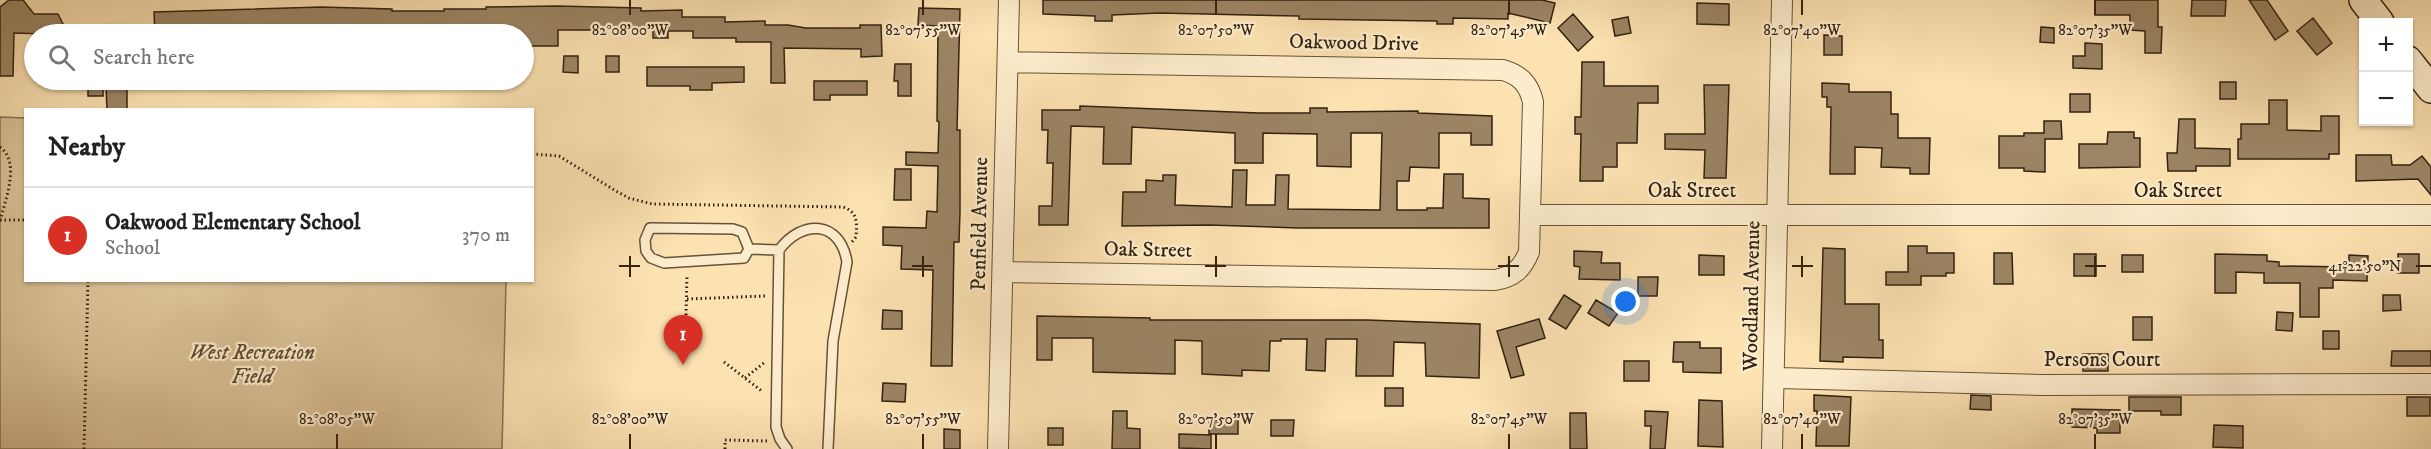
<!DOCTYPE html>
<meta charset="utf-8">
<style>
body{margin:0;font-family:"IM FELL DW Pica",serif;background:#f2f2f2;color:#222}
.controls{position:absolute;right:18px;top:18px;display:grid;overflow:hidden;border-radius:0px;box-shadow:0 2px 4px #0004}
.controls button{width:54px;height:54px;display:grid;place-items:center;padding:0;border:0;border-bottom:2px solid #e0e0e0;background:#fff;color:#222;font:30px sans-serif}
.you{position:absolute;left:1626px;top:302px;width:21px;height:21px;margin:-15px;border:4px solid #fff;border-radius:50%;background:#1a73e8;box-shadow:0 0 0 9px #1a73e833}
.badge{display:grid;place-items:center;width:39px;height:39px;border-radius:50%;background:#d93025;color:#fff;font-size:20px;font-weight:700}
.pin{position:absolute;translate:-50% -50px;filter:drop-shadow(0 2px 3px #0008)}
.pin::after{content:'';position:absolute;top:32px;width:21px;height:18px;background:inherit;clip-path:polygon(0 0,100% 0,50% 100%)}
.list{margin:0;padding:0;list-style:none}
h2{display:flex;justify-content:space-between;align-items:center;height:78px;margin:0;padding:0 24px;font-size:26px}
h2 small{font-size:20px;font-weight:400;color:#767676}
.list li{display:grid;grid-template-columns:39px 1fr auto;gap:18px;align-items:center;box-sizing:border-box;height:96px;padding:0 24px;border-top:2px solid #e0e0e0}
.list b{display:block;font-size:22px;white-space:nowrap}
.list p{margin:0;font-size:20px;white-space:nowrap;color:#767676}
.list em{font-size:20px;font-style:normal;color:#767676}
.icon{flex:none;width:33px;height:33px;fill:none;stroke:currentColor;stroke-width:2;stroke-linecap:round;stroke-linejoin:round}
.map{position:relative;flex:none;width:2431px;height:449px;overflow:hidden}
.search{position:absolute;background:#fff;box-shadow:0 2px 4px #0004;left:24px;top:24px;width:510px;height:66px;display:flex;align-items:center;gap:15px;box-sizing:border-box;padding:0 21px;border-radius:33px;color:#767676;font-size:22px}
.panel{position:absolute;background:#fff;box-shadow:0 2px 4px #0004;left:24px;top:108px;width:510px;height:174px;border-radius:0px}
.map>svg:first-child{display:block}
.green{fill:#dac196;stroke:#867254;stroke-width:1.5}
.building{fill:#9c8564;stroke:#321;stroke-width:1.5}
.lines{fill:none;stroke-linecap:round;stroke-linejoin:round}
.lane-casing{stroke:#655239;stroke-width:12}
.street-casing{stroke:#655239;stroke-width:22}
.secondary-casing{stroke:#321;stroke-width:30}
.path{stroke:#321;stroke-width:3;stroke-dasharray:1.5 3;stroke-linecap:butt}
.lane{stroke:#fdeccc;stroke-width:9}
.street{stroke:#fdeccc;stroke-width:20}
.secondary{stroke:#fdeccc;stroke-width:27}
.ticks{fill:none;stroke:#321;stroke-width:2}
.labels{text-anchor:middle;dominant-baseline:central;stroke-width:4.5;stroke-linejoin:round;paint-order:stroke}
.street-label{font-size:21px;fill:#321;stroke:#fdeccc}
.park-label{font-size:21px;font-style:italic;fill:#5d4a32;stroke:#fdeccc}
.ticks-label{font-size:15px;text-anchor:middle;fill:#321;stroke:#fdeccc;stroke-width:4.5;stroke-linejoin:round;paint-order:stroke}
</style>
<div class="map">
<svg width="2431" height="449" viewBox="0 0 2431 449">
<rect width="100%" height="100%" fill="#fce1b1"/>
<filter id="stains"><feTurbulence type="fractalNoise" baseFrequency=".00333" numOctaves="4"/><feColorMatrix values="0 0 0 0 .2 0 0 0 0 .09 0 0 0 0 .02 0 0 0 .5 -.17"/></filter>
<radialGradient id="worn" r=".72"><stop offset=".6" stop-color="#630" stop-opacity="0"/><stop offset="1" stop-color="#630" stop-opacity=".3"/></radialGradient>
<path class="green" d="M0,117l25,1 1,162 480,1 -4,168h-502z"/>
<path class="building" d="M9,0h14l11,14h24l5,10 -17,10 -32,-1 -1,43h-13v-69z
M1043,0h499l13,3 -5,20 -42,-10v6l-55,-1v6h-16v-3l-138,-2v-3l-140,-3 -47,2v6h-17v-5l-52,-2z
M2095,0h63v27h4l-1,26h-16v-22l-15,-1v-15h-35z
M2192,0h34l-1,16h-34z
M2249,0h18l21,31 -13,9z
M1697,3l32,1v21l-32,-1z
M557,6l84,2v3l41,-1v7h43v5l40,-1v4h23l18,3h54v-3h21l1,31 -21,1v-8l-77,-1 1,35h-14v-41h-35v-4h-43v-7h-25v7h-15v-8h-95v16h-34v-12h-38v-4l-149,4v-6l-16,-1 -53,1v6h-113l-1,-22 167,-5 71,2v2h52v-2h42v-2z
M919,8l41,1 -3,121h3v82l-1,30h-5l-2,124h-21l2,-96 -32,-1 1,-23 -19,-1v-18l43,1 1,-17 10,1 1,-46 -32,-1v-13l32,1 1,-31 -2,-1 1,-95 -20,-1z
M1573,14l20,23 -15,14 -20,-23z
M1628,17l3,16 -16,3 -3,-16z
M2313,18l19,25 -15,12 -20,-24z
M2041,27l13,1v15l-14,-1z
M1824,35l18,1v19h-18z
M2085,43l17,1v25l-29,-1v-12h12z
M564,56h14v17l-15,-1z
M606,56h13v16h-13z
M1582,62h22v24h54v17h-20l-1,40h-20v24h-14v14h-23l1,-47h-6v-17h6z
M895,64h16v32h-13v-15h-4z
M647,67h97v15l-32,1v7h-22v-4h-43z
M88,80h15v16h-15z
M814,81h53v14h-37v5h-16z
M2220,82h16v17h-16z
M1822,83l27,1v8h42v22h7v24h32l-1,36h-19v-6l-29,-1 1,-19 -27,-1v27h-25l1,-67h-4v-10h-5z
M127,85v25h-20l-1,-24z
M1704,85h25l-3,93h-22l1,-28 -40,-1v-15h40z
M2070,94h20v18h-20z
M2269,100h18v30l34,1v-15h18v38h-10v5h-91v-20h3v-15h28z
M1080,106l179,7h51v-5h17v4l91,-1v2l74,3v29h-21v-12h-32v35l-29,-1 -1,14h-12v29h30v-2h16l1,-34h19v24l26,1v29h-191l-89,-3 -87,1 1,-34h23v-12l17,1v-6h13l-1,30 57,2 1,-37h14l-1,35h29l1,-30h13l-1,34 92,1 2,-77h-31v34l-34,-1v-32l-54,-1v30h-28v-30l-103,-6 -1,37h-28l1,-37 -33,-1 -3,99h-29v-19h13l1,-43h-6l1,-33h-6v-20h38z
M2179,119h16v29l35,1v17h-34v5h-28l-1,-18h10z
M2044,121h17l1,18h-17v33l-21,-1v-3h-25v-32h25v-3h20z
M2108,132h26v6h6v29l-61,1v-24h28z
M2356,155h35l1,10h18l12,-9 9,11v28l-13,-16 -62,2z
M895,169h16v31h-17z
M1908,246h19v7h27v20h-8v3h-25v9h-35v-13h22z
M1823,248l22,1v55h34v36h4v18l-40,-1v5l-23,-1z
M1574,251l28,1 -1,11h19v17l-41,-1 1,-12 -6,-1z
M1994,253h18l1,31h-19z
M2074,254h22v22h-22z
M2215,254l52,1v6l12,1v4l70,1v-12l19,1 -1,25 -34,-1v8h-14v29h-19v-34h-36v-10l-28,-1v21h-21z
M2398,254h21v19h-21z
M1699,255l25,1v19h-25z
M2122,255h21v17h-21z
M1638,277h20l-1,19h-19z
M1564,295l17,11 -15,23 -17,-10z
M2383,295h17l1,15 -18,1z
M1596,300l22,13 -9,13 -21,-13z
M883,310l19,1v18h-20z
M2277,312l16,1 -1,18 -16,-1z
M1037,316l113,2v2h217l113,4 -1,54 -53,-2 -1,-33 -31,-1 -1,34h-37l1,-37h-31l-1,32 -19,-1 1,-31h-26v2h-11l-1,30 -27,-1v6l-40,-2v-33l-27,-1v34l-82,-2v-34h-41v22h-15z
M2133,317h19v23h-19z
M1539,319l6,19 -29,9 8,28 -13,3 -14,-47z
M2323,331h16v18h-16z
M1674,342h26v6h21v25l-38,-1v-10h-10z
M2392,351h39v15h-40z
M2083,354h25v17h-25z
M1624,361h25v20h-25z
M883,383l23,1 -1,18 -23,-1z
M1385,388h18v18h-18z
M1814,395l37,2 -2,49h-33l1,-35h-3z
M1971,395l20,1v14l-21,-1z
M2129,397h52v18h-20v-4h-32z
M2407,397h23v19h-23z
M1699,400l23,1 1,46 -25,-1z
M2072,409l48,1v23h-23v-5l-25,-1z
M1113,411h14v17l13,1v20h-28z
M1645,411l23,1 -3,37h-15l1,-23h-6z
M1570,413h16l1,36h-17z
M1221,418h17v16h-29v-14h12z
M1271,420h23l-1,16h-22z
M2214,425l29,1v22l-30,-1z
M1048,428h15v17h-15z
M944,429l16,1v19h-16z
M1179,434l32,1v14l-32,-1z"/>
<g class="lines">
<defs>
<path id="lane" d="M650,228l83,1 9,3 7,17 -5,9 -80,5 -13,-5 -5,-7 -1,-11z
M749,249l30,1
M787,449l-7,-10 -4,-12 3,-177c23,-31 61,-30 68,12l-14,79 -5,108"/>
<path id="street" d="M1530,215h901
M1003,272l492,8c18,-3 27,-11 34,-28l4,-150c-4,-18 -13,-27 -30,-32l-495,-8
M1774,378l267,7 390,-1
M998,449l11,-449
M1772,449l10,-449"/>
<path id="secondary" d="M2363,0l17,22
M2408,60l23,29"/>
</defs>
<use href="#lane" class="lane-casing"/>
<use href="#street" class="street-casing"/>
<use href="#secondary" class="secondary-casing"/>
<path class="path" d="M0,147c21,16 5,53 0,74
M532,154l27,2 57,35 13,7 23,6 191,3c15,5 14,16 13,30l-4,5
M0,220h26
M687,299l78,-3
M686,315l1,-40
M724,362l39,30
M745,378l20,-16
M84,449l4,-169
M725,449v-9l42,1"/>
<use href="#lane" class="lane"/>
<use href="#street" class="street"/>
<use href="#secondary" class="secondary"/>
</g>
<path class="ticks" d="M630,0v15M923,0v15M1216,0v15M1509,0v15M1802,0v15M2095,0v15M630,256v21M923,256v21M1216,256v21M1509,256v21M1802,256v21M2095,256v21M619,266h21M912,266h21M1205,266h21M1498,266h21M1792,266h21M2085,266h21M2416,266h15M337,434v15M630,434v15M923,434v15M1216,434v15M1509,434v15M1802,434v15M2095,434v15"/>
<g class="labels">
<g class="street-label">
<text transform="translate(1354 43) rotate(1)">Oakwood Drive</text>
<text x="1692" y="191">Oak Street</text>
<text x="2178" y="191">Oak Street</text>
<text transform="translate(980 224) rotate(-89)">Penfield Avenue</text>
<text transform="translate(1148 250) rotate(1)">Oak Street</text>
<text transform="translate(1752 296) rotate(-89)">Woodland Avenue</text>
<text x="2102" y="360">Persons Court</text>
</g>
<g class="park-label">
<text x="252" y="353">West Recreation<tspan x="252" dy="24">Field</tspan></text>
</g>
</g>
<g class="ticks-label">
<text x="630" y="35">82°08'00"W</text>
<text x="923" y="35">82°07'55"W</text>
<text x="1216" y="35">82°07'50"W</text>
<text x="1509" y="35">82°07'45"W</text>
<text x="1802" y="35">82°07'40"W</text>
<text x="2095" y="35">82°07'35"W</text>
<text x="2365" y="271">41°22'50"N</text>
<text x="337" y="424">82°08'05"W</text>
<text x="630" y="424">82°08'00"W</text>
<text x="923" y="424">82°07'55"W</text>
<text x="1216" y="424">82°07'50"W</text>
<text x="1509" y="424">82°07'45"W</text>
<text x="1802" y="424">82°07'40"W</text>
<text x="2095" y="424">82°07'35"W</text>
</g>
<rect width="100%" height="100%" filter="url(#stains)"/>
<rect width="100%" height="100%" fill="url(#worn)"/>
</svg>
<div class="controls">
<button>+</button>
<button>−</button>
</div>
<div class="you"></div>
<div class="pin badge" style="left:683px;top:365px">1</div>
<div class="search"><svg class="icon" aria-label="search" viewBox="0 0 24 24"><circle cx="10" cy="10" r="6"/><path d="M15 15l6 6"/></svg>Search here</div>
<section class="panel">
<h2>Nearby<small></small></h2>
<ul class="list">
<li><span class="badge">1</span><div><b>Oakwood Elementary School</b><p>School</p></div><em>370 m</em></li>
</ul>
</section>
</div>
